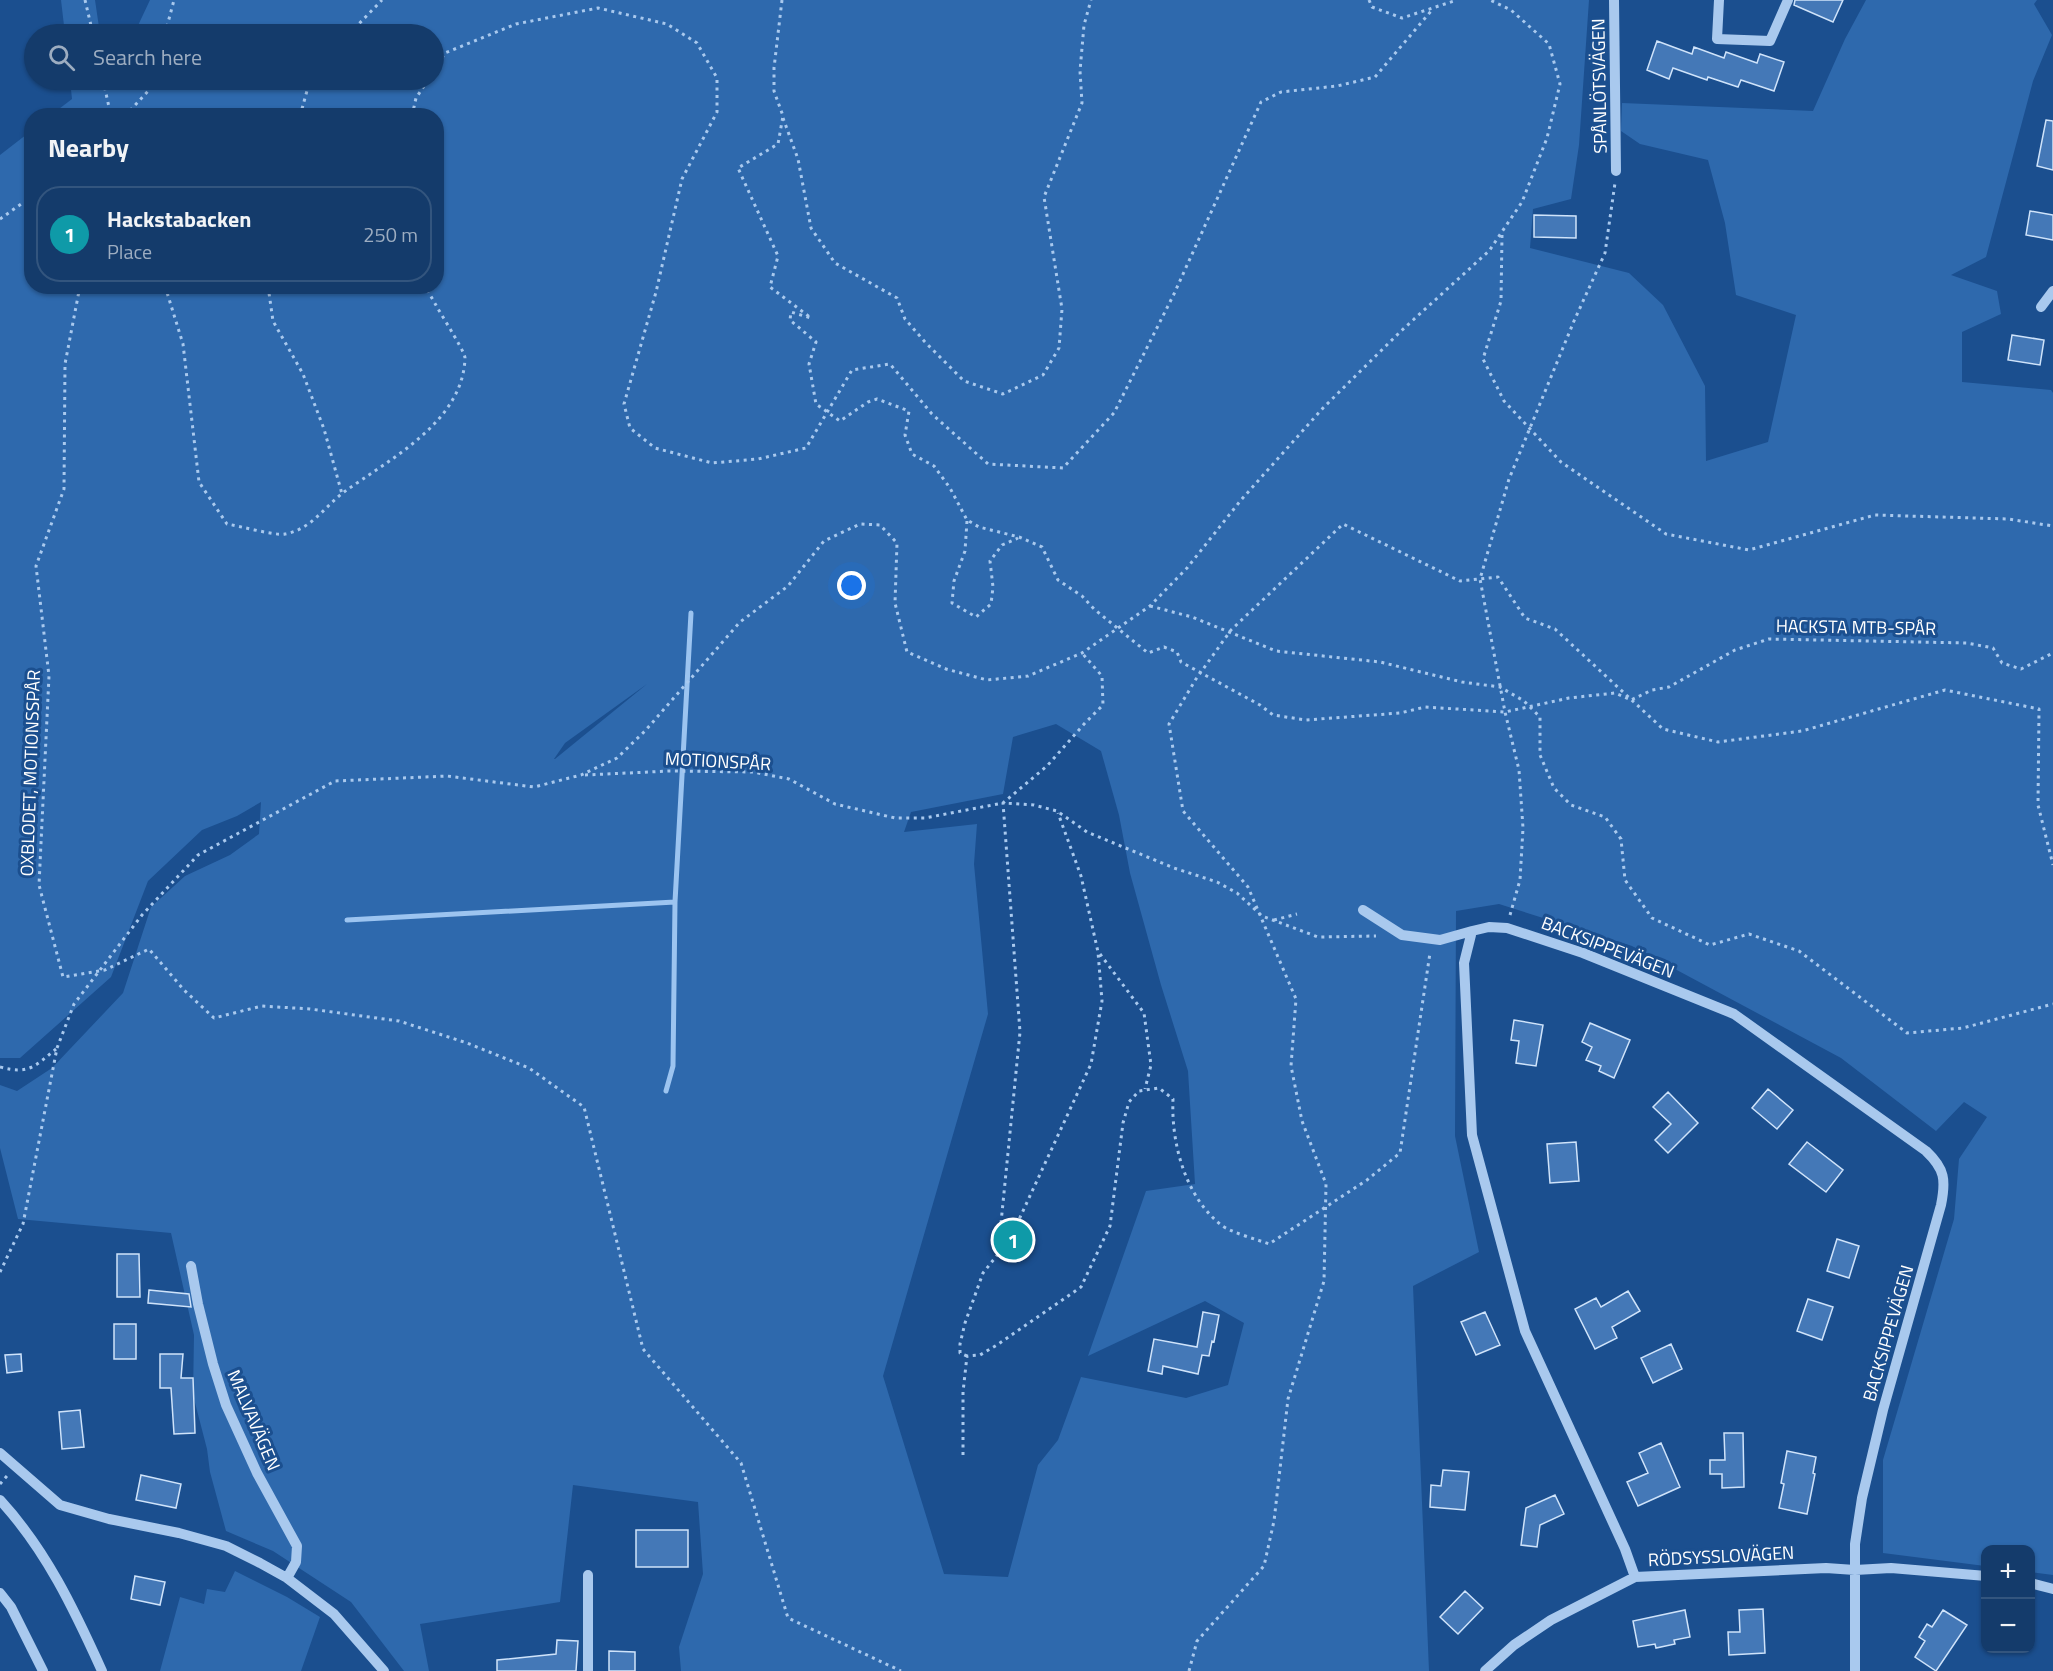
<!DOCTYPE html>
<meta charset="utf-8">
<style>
body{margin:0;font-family:"Titillium Web",sans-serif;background:#214673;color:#f1f3f6}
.controls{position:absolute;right:18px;bottom:18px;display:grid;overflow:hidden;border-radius:12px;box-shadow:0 2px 4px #0004}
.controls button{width:54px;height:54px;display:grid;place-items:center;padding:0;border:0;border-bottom:2px solid #33557e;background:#143b6b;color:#f1f3f6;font:30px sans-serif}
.you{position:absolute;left:852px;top:586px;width:21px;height:21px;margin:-15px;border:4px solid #fff;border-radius:50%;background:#1a73e8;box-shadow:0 0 0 9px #1a73e833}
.badge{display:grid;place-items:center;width:39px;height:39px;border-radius:50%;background:#ffd166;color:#fff;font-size:20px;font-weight:700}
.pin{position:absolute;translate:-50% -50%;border:3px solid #fff;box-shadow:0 2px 6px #0006}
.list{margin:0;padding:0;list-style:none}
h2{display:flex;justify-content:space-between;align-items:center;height:78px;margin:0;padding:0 24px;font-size:26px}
h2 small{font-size:20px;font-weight:400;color:#9dadc1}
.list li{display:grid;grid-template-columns:39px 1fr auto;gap:18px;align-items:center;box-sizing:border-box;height:96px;margin:0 12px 12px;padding:0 12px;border:2px solid #33557e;border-radius:24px}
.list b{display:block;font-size:22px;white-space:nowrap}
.list p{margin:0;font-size:20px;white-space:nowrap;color:#9dadc1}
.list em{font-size:20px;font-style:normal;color:#9dadc1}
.icon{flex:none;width:33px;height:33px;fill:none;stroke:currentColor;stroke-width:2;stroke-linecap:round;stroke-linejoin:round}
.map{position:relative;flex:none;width:2053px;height:1671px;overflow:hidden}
.search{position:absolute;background:#143b6b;box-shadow:0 2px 4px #0004;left:24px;top:24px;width:420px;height:66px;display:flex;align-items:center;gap:15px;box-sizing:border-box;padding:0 21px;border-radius:33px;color:#9dadc1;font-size:22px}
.panel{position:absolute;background:#143b6b;box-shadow:0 2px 4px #0004;left:24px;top:108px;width:420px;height:186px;border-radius:24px}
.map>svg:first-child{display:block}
.green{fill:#2e69ad;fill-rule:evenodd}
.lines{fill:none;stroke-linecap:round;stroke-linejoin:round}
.stream{stroke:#9cc4f0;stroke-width:5}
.building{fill:#4478b7;stroke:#cfe3fa;stroke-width:1.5}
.path{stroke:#a9c9ee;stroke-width:3;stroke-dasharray:3 4.5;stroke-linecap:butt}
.minor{stroke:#a9c9ee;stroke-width:10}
.labels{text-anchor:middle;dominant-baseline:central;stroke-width:6;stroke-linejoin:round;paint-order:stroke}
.street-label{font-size:18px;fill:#fff;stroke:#1b4f8f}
</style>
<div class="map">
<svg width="2053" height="1671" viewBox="0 0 2053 1671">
<rect width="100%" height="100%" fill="#1b4f8f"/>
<path class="green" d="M61,0h34l5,34h-35z
M150,0h1439l-10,145 -8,54 -38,10 -3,39 99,25 34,32 42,81 1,75 62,-19 28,-127 -60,-20 -11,-72 -17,-63 -68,-16 -19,-13 1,-28 191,8 32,-72 21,-39h171l-3,4 18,31 -19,46 -47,176 -35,18 46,16 4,23 -39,18v50l89,8 2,3v1182l-22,-3 -1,-22h-44l-1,16 -102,-13v-93l71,-241 5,-60 28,-42 -23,-15 -28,29 -95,-73 -209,-112 -133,-42 -43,7 -1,225 24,116 -66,34 16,385h-748l-2,-24 24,-73 -5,-72 -125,-17 -13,117 -140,22 9,47h-25l-53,-69 -78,-51 -47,-20 -16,-59 -3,-23 -14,-54 1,-60 -23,-102 -153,-14 -18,-71v-63l17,6 35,-23 71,-75 28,-86 34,-31 45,-21 29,-21 2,-32 -24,14 -35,14 -54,51 -37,96 -91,81h-20v-903l31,-24 1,155h404v-170l-385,-1 21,-16 -2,-19h364v-46h-300zM647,684l-92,75h-1l11,-16zM1056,724l45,27 18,64 11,58 31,112 27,86 7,113 -49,7 -58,165 117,-55 39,22 -16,62 -42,13 -105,-21 -23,63 -20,25 -30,112 -64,-3 -61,-198 105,-362 -14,-150 3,-40 -73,8 7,-20 92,-18 10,-57z
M235,1571l52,26 33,20 -19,54h-141l20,-74 24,7 3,-15 18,3z"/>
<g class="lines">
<path class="stream" d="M347,920l328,-18 16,-289
M666,1091l7,-25 2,-164"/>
</g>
<path class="building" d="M1795,0h48l-10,22 -39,-17z
M1657,41l35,13 2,-7 30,11 2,-6 31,11 3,-9 24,8 -10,29 -33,-11 -3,7 -30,-10 -1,3 -34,-12 -4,11 -22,-9z
M2046,120l7,1v49l-16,-4z
M2030,211l23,4v25l-27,-5z
M1534,215l42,1v22l-42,-1z
M2012,335l32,5 -4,25 -32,-5z
M1514,1020l29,5 -7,41 -20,-3 3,-22 -8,-1z
M1590,1023l40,17 -16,38 -15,-7 2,-5 -15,-6 6,-13 -10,-5z
M1768,1089l25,21 -16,19 -25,-21z
M1668,1092l30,31 -30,30 -13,-13 16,-16 -18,-17z
M1576,1142l3,39 -29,2 -3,-39z
M1807,1142l36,28 -17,22 -37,-28z
M1837,1239l22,7 -10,32 -22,-7z
M117,1254h22l1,43h-23z
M149,1290l40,4 2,13 -43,-4z
M1628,1291l12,20 -28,16 5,11 -22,11 -20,-40 21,-11 5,9z
M1808,1299l25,8 -11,33 -25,-9z
M1203,1312l16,3 -5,27 -2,-1 -3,15 -7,-1 -4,19 -35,-8 -1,8 -14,-3 6,-32 43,8z
M1485,1312l15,33 -24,10 -15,-33z
M114,1324h22v35h-22z
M1671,1344l11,25 -29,14 -12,-25z
M21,1354l1,17 -15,2 -2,-18z
M160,1354h23l-2,24h12l2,55 -21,1 -3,-46h-11z
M80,1410l4,37 -22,2 -3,-37z
M1724,1433h19l1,54 -22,1v-14h-12v-14h15z
M1661,1443l19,44 -42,19 -11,-24 21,-9 -9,-20z
M1787,1451l29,6 -3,16 2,1 -8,40 -28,-6 5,-24 -3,-1z
M1443,1470l26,2 -4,38 -35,-3 1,-22 10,1z
M141,1475l40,9 -5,24 -40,-8z
M1555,1495l9,19 -24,11 -3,22 -16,-2 5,-37z
M636,1530h52v37h-52z
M135,1576l30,6 -5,23 -29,-6z
M1465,1591l18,17 -25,26 -18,-17z
M1763,1609l2,44 -36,2 -1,-23h12l-1,-22z
M1685,1610l5,27 -16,3 1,4 -19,4 -1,-4 -17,3 -5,-26z
M1943,1610l24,15 -31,46 -21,-14 10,-16 -6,-4 8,-13 5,3z
M557,1640l21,1 -2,30h-79v-11l59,-6z
M609,1651l26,1v19h-26z"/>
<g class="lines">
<path class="path" d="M85,0l8,34
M782,0l-8,68v23l9,25 -5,28 -40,24 40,88 -8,31 41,31 -20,-6 -1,8 26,22 -7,22 7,40 24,17 28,-19 9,-3 32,12 -4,24 7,19 22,12 16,22 17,32 12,7 40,10 23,10 16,33 24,16 12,13 54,44 16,-6 13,5 4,10 79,43 13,10 33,5 94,-7 25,-6 80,5 64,-14 46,-5 16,7 21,-10 17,-3 66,-37 34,-11 198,4 26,5 9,15 19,6 32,-16
M1369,0l3,7 30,11 55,-18
M165,34l9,-34
M349,34l33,-34
M434,71l11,-18 71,-29 82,-16 69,16 30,19 20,35v34l-35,67 -26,113 -32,112 6,24 25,20 57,15 46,-4 48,-11 46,-78 38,-6 42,50 56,50 75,4 51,-55 60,-119 87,-192 20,-10 56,-6 38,-9 57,-67
M103,80l8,36
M125,116l26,-28 2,-8
M300,116l10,-36
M412,116l4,-18 12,-18
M783,118l15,41 13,69 24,35 62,35 8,21 20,23 39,39 39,13 40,-19 16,-27 3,-39 -18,-112 38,-94 -2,-32 4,-46 7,-25
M0,219l24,-17 8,-2
M1502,235l-1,66 -18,58 21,42 57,61 105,72 83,16 126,-35 133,4 45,7
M80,286l-15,78 -1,125 -28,77 13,110 -10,209 24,92 42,-7 44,-21 35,41 30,28 48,-12 48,3 89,12 68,22 62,25 55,39 59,242 98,114 47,155 113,53
M165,286l18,58 16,138 28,42c13,2 48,12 58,10 27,-5 39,-27 59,-42 46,-33 119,-70 121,-134 0,-8 -33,-56 -39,-72
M268,286l5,35 30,53 21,55 18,65
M967,521l-2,30 -11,30 -2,22 24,14 15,-13 2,-17 -3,-26 12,-16 16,-7
M1150,606l42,11 84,34 104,11 82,20 38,5 24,14 16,16v38l14,33 17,17 34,12 16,22 4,41 27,38 58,27 39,-11 50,17 108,82 56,-5 90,-24
M585,775l85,-4 83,1 36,7 46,25 60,14h30l78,-15 44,-37 38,-43 18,-18 -1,-29 -20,-23
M1510,915l10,-35 3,-52 -4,-58 -14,-58 -25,-133 29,-100 65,-158 31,-68 10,-70
M1274,920l23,-6
M1100,954l44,59 7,52 -6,24
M0,1067c29,8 35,-1 56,-18
M998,1253l22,-221 -17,-229 31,2 23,6 30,21 87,36 43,14 20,11 25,23 56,21 58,-1
M0,1272l23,-48 34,-176 17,-44 68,-89 56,-60 137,-74 112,-5 87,11 47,-12 36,-17 28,-27 95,-109 48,-36 36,-45 36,-17 20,1 17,18 -2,60 12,49 39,17 41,11 41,-4 54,-23 68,-47 37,-38 54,-68 82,-92 78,-77 88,-80 33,-49 25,-64 13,-54 -11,-40 -38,-34 -21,-10
M967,1356l-7,-3v-9l5,-21 18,-50 27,-34 81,-175 11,-63 -4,-49 -17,-76 -23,-63
M963,1455v-63l4,-36 13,-1 17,-10 84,-58 29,-61 13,-103 6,-21 10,-11 20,-3 14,11c-2,44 12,97 48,126 11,8 35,14 48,19l98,-64 33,-27 30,-200
M0,1484l7,-8
M1189,1671l8,-30 67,-75 10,-45 14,-122 36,-118 2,-97 -24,-63 -11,-55 5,-67 -48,-112 -65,-76 -14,-87 27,-45 35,-49 112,-106 117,57 38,-4 27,41 30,11 108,100 55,13 84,-11 143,-41 94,19 -1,96 15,60"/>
<path class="minor" d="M1614,0l2,171
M1719,0l-2,39 53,2 18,-41
M2041,307l12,-16
M1363,910l39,25 38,5 32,-9
M191,1266l7,38 15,60 13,41 31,68 40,73 -1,16 -9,16
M0,1453l60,52 49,14 70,14 47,13 34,17 27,15 47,36 50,57
M0,1500c46,50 74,109 102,171
M1635,1577l-10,-28 -100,-218 -53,-196 -8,-172 8,-32 17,-4 18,1 76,25 151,61 192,137c19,18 20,29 15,54l-58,205 -21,88 -7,46v127
M2030,1583l23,6
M0,1593l11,14 32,64
M588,1671v-96
M1485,1671l29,-26 37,-25 84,-43 191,-9 29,2 36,-2 95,8"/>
</g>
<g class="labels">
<g class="street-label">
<text transform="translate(1599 86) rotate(-91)">SPÅNLÖTSVÄGEN</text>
<text transform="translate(1856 627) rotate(1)">HACKSTA MTB-SPÅR</text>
<text transform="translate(718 761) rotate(3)">MOTIONSPÅR</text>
<text transform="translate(30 773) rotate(-88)">OXBLODET, MOTIONSSPÅR</text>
<text transform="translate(1608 947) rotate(21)">BACKSIPPEVÄGEN</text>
<text transform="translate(1888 1333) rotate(-74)">BACKSIPPEVÄGEN</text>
<text transform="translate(254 1420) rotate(67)">MALVAVÄGEN</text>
<text transform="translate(1721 1556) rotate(-3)">RÖDSYSSLOVÄGEN</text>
</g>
</g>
</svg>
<div class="controls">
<button>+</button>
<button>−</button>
</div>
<div class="you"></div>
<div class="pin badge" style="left:1013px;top:1240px;background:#0f9aa8">1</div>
<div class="search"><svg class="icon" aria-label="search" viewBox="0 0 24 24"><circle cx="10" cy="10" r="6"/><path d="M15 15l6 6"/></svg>Search here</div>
<section class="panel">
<h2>Nearby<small></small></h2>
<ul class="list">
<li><span class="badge" style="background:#0f9aa8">1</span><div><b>Hackstabacken</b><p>Place</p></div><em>250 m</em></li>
</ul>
</section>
</div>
